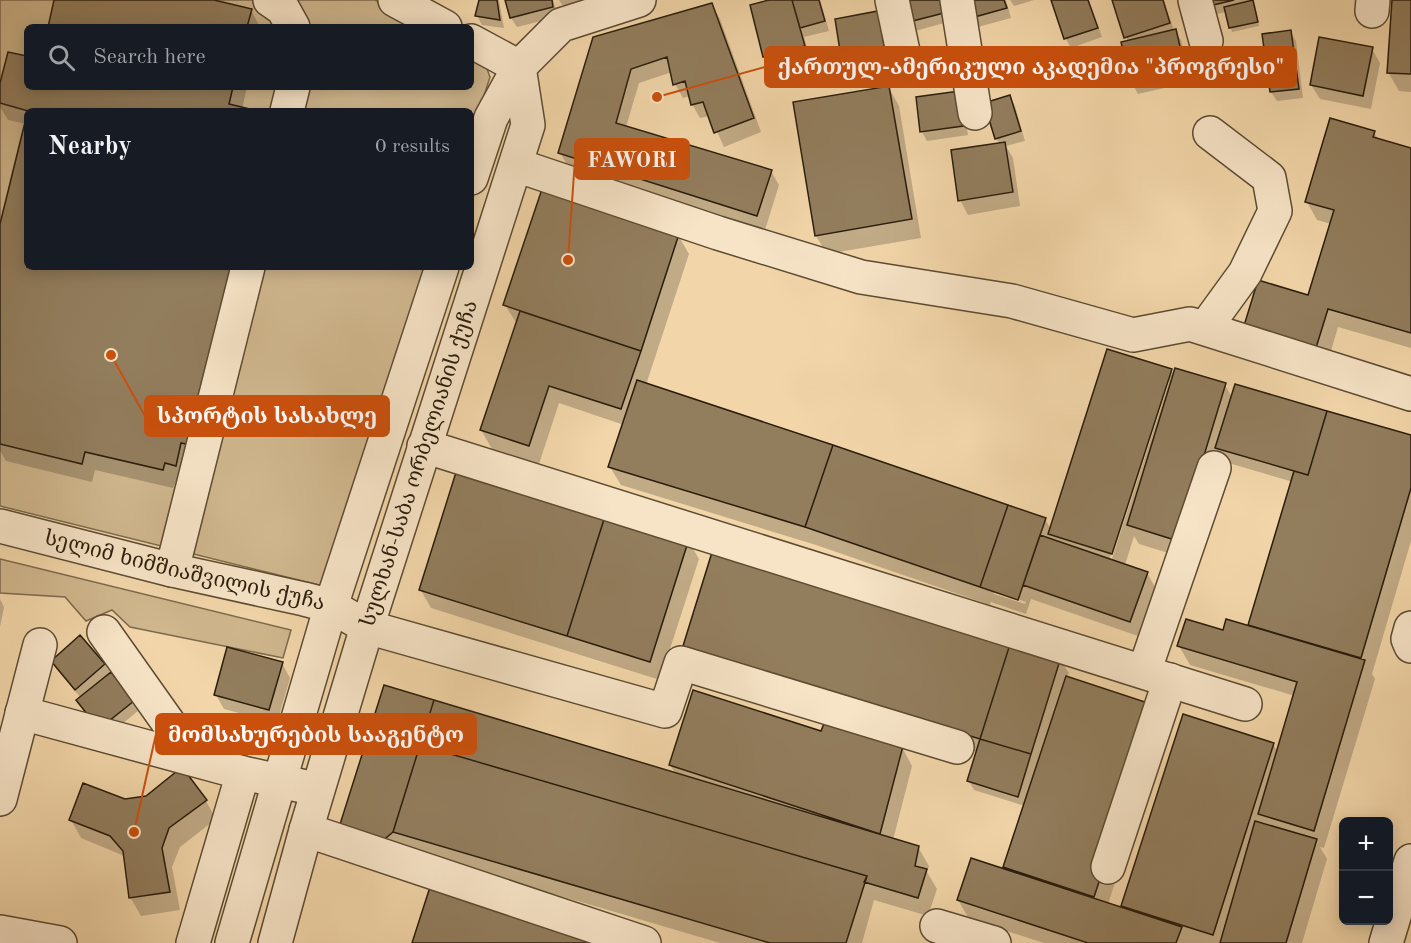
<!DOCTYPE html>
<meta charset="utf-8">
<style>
body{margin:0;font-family:"Old Standard TT","Noto Serif Georgian",serif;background:#20242c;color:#f1f3f6}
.controls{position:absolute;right:18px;bottom:18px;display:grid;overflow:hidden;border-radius:9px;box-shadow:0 3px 15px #0003}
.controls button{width:54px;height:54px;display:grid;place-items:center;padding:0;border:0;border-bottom:2px solid #363941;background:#171b24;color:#f1f3f6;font:30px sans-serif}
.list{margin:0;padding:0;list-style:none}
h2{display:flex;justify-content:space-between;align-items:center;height:78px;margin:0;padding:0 24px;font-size:26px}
h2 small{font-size:20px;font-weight:400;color:#9ea1a6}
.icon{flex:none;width:33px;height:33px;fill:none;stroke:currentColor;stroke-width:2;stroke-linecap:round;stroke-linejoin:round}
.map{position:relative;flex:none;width:1411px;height:943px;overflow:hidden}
.search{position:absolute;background:#171b24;box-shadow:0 3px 15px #0003;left:24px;top:24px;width:450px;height:66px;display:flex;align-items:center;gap:15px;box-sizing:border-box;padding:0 21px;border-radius:9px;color:#9ea1a6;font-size:22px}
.panel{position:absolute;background:#171b24;box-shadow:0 3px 15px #0003;left:24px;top:108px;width:450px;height:162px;border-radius:9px}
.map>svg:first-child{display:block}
.green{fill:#d0b78e;stroke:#7d6a4c;stroke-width:1.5}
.shadow{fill:#0003;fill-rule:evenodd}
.building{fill:#927d5d;stroke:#2a1d0b;stroke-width:1.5}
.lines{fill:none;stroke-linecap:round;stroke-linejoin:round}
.minor-casing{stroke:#5c4b32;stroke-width:36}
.minor{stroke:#f7e4c7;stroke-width:33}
.labels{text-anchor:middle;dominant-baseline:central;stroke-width:4.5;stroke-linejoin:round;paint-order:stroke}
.street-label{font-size:21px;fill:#2a1d0b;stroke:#f7e4c7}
.leader{fill:none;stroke:#cc500c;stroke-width:2}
.callout-dot{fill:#cc500c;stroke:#f7e4c7;stroke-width:2}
.callout{fill:#cc500c;stroke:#cc500c;stroke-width:2}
.callout-label{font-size:22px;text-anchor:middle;font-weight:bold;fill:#fff}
</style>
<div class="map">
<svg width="1411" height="943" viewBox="0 0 1411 943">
<rect width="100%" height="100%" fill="#f2d6a9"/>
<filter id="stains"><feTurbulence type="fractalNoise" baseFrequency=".00333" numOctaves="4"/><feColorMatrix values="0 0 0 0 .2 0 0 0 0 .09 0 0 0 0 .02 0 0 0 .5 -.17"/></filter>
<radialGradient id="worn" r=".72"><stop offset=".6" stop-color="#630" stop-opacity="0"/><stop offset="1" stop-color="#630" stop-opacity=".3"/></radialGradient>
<path class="green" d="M0,0h375l50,27h-398v60h444v-35l12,6 7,19 -19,59v-25h-444v156h401l-105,319 -323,-80z
M0,559l291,71 -8,28 -153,-31 -18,-17 -26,11 -21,-24 -65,-4z"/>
<path class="shadow" d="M56,0h151l44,10 9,17h-211z
M481,0h18l5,28 -22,-3 -5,-9z
M507,0h46l5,17 -41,10 -6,-9z
M559,0h34l-28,9z
M775,0h45l9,31 -25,6 5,18 -39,10 -5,-9z
M896,0h46l6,22 -40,11z
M967,0h39l5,18 -33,9z
M1010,0h24l-20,6z
M1052,0h37l13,37 -31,11 -5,-9z
M1114,0h50l10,31 7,9 10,42 -53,12 -5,-9 -5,-43z
M1205,0h43l1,3 3,-1 3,4 4,20 -27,6 -6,-20 -14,3z
M1393,0h18v92l-12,-1 -11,-19z
M712,5l8,14 41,113 -37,15 -14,-31 -10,2 -8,-14 -2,-8 -7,2 -8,-14 -3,-12 -33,11 -13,44 145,44 8,14 -14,45 -197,-63 -8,-15 35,-114z
M836,20l47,2 9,56 -41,7 -5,-10z
M1290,32l6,9 7,57 -26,3 -6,-9 -7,-56z
M1372,49l8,14 -9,46 -51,-10 -9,-14z
M27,58v29h220l-5,22 10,2h-225v156h231l-72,217 -10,-3 -3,7 -78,-18 -3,12 -86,-21 -6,-10v-220l26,-107 -18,-4 -8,-13v-18z
M889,88l10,18 22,132 -94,16 -11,-18z
M1010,97l5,9 10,35 -19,5 7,12 7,48 -52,9 -8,-15 40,-56 -4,-6z
M963,102l5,33 -41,6 -5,-9z
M1374,132l5,9 32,9v198l-73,-21 -12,41 -70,-20 54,-51 21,-73 -14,-4 -10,-18z
M678,235l11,19 -43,131 399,134 6,10 120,-159 3,5 51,10 7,12 179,40v104l-39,133 3,5 -51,169 -4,-1 7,12 -25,84h-258l-75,-24 -11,-19 50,-28 -3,-5 20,-61 -51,-16 -5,-9 9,-29 -283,-88 -11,-18 376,13 9,14 -2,5 100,48 -59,178 14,5 62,-193 89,28 5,9 17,-57 -105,-31 -11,-19 45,-14 25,-5 44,-145 -68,-20 -37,97 -49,-15 -5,-8 -9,29 22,8 8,14 -17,49 -107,-37 -5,15 -35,-12 -1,3 -174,-60 -195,-60 -11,-18 14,-42 -65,-22 -20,61 -47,-15 -11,-19 36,-106 -12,-19zM1166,382h3l-58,180 -2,-1zM994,591l32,11 -1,2 -31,-10z
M688,540l11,19 -39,121 -229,-72 -11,-19z
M0,599l4,8 -4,20z
M52,662l52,2 34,47 -33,27 -22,-28 -5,-10 3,-2 -23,-27z
M282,663l8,15 -13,45 -53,-14 -8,-14z
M902,747l10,19 -19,74 25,7 11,19 -2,6 10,17 -9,27 -54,-16 -12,43h-142l-316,-93 -67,-13 339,-63 -6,-9z
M125,800l81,1 10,18 -36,28 -8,20 8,43 -39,6 -11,-19 -5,-39 -3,-3 -41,-17 -10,-18z"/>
<path class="building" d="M54,0h160l38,9 -5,18h-199z
M479,0h18l3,20 -25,-4z
M505,0h47l1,7 -43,11z
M769,0h23l13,46 -42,11 -13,-52z
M792,0h27l6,21 -25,7z
M895,0h45l4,13 -43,11z
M966,0h38l3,8 -36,10z
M1051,0h37l10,28 -34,11z
M1112,0h51l7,23 -46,15z
M1204,0h30l-29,7z
M1253,0l5,22 -29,6 -5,-21z
M1392,0h19v74l-24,-1z
M712,3l42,115 -40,15 -11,-31 -12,3 -6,-24 -12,4 -6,-28 -36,12 -15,54 156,47 -15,46 -199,-63 35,-116z
M878,11l10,57 -44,8 -9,-57z
M1176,29l10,44 -55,13 -10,-44z
M1291,30l8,59 -29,3 -8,-58z
M1319,37l54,10 -10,49 -53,-11z
M8,52l19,4v31h206l-4,17 29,7h-230l-28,-8v-20z
M889,86l23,133 -97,17 -22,-134z
M959,91l4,35 -43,6 -4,-35z
M1010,95l11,36 -26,8 -11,-36z
M27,114v153h217l-44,180 -19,-4 -5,23 -11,-3 -2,7 -78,-18 -3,12 -82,-20v-220z
M1330,118l45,13 -2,6 38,11v185l-83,-24 -13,42 -72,-22 15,-49 50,15 26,-85 -29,-8z
M1005,142l8,50 -55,9 -7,-51z
M542,189l137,45 -38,117 -138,-46z
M520,311l121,40 -20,58 -72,-23 -20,60 -49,-16z
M1107,349l65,20 -60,185 -64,-20z
M1175,368l51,15 -48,158 -51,-16z
M637,380l196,65 -28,82 -197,-60z
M1235,384l92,27 -19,64 -93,-27z
M1327,411l84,24v53l-50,170 -113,-33 46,-154 14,4z
M833,445l175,60 -28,82 -175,-60z
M458,466l148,47 -39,123 -148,-46z
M1008,505l38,13 -28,82 -38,-13z
M606,513l83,26 -39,123 -83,-26z
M1040,535l108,37 -18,50 -107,-37z
M713,549l298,92 -31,98 -297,-93z
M1186,619l37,11 3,-11 139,41 -51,171 -56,-17 39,-132 -120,-36z
M80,635l25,29 -30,26 -24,-29z
M1011,641l50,16 -30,97 -51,-15z
M227,647l56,15 -14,48 -55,-15z
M111,672l23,29 -35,28 -23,-29z
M1066,676l91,30 -63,191 -91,-30z
M384,685l50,15 -41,132 -19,16 -38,-11z
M693,690l128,41 4,-10 78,25 -23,88 -211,-69z
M434,700l485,146 -4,20 12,3 -9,29 -54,-16 3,-6 -447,-131z
M1183,714l91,29 -61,192 -92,-29z
M980,739l51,15 -13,43 -51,-16z
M420,745l447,131 -21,67h-76l-377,-111z
M182,767l25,33 -38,28 -7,20 8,44 -41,6 -6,-47 -13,-15 -41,-16 14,-37 42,16 21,-3z
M1255,821l62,18 -31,104h-66z
M971,858l211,69 -6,16h-88l-131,-43z
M430,887l179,56h-197z"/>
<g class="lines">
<defs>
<g id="minor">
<path d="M270,0l13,9 10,18"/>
<path d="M395,0l50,27"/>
<path d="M892,0l15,70"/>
<path d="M957,0l18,113"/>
<path d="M1195,0l11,41"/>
<path d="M1372,11l1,-11"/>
<path d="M471,41l48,26"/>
<path d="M287,111l6,-24"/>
<path d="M516,165l202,68 143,44 151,24 121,34 57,-11 221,70"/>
<path d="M471,178l20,-60 28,-51 42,-42 78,-25"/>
<path d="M1205,328l40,-55 30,-62 -6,-33 -59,-45"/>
<path d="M424,446l821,258"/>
<path id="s1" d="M0,526l172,44 132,29 27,7 36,21 298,84 16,-48 276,84"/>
<path d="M172,570l76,-303"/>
<path d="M1411,628l-3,11 3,7"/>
<path d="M104,632l90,127"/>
<path d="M1144,672l70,-204"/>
<path d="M22,713l221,60 59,13"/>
<path d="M0,799l40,-154"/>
<path d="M306,830l338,113"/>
<path d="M1108,867l62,-187"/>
<path d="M937,926l57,17"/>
<path d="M0,932l60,11"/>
<path d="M193,943l50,-170"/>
<path d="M232,943l99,-337 111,-339"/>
<path id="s2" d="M275,943l31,-113 61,-203 161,-502 -9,-58"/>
<path d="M1386,943l25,-82"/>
</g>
</defs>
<use href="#minor" class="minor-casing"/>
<use href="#minor" class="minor"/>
</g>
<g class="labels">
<g class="street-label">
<text stroke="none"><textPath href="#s2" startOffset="501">სულხან-საბა ორბელიანის ქუჩა</textPath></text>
<text stroke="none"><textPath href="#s1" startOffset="190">სელიმ ხიმშიაშვილის ქუჩა</textPath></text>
</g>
</g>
<path class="leader" d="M657 97L765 67M568 260L575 159M111 355L145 416M134 832L156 734"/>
<g class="callout-dot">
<circle cx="657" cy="97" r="6"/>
<circle cx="568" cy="260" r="6"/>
<circle cx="111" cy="355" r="6"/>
<circle cx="134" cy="832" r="6"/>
</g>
<g class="callout">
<rect x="765" y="47" width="531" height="40" rx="6"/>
<rect x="575" y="139" width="114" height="40" rx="6"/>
<rect x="145" y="396" width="244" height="40" rx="6"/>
<rect x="156" y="714" width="320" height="40" rx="6"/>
</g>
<g class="callout-label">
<text x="1031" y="74">ქართულ-ამერიკული აკადემია "პროგრესი"</text>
<text x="632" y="167">FAWORI</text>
<text x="267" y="423">სპორტის სასახლე</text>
<text x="316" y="742">მომსახურების სააგენტო</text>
</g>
<rect width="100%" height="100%" filter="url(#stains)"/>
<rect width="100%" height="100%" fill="url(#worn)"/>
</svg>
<div class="controls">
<button>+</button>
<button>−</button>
</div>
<div class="search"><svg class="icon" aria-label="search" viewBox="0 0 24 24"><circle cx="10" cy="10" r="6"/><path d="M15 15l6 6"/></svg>Search here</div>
<section class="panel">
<h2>Nearby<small>0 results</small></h2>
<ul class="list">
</ul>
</section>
</div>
